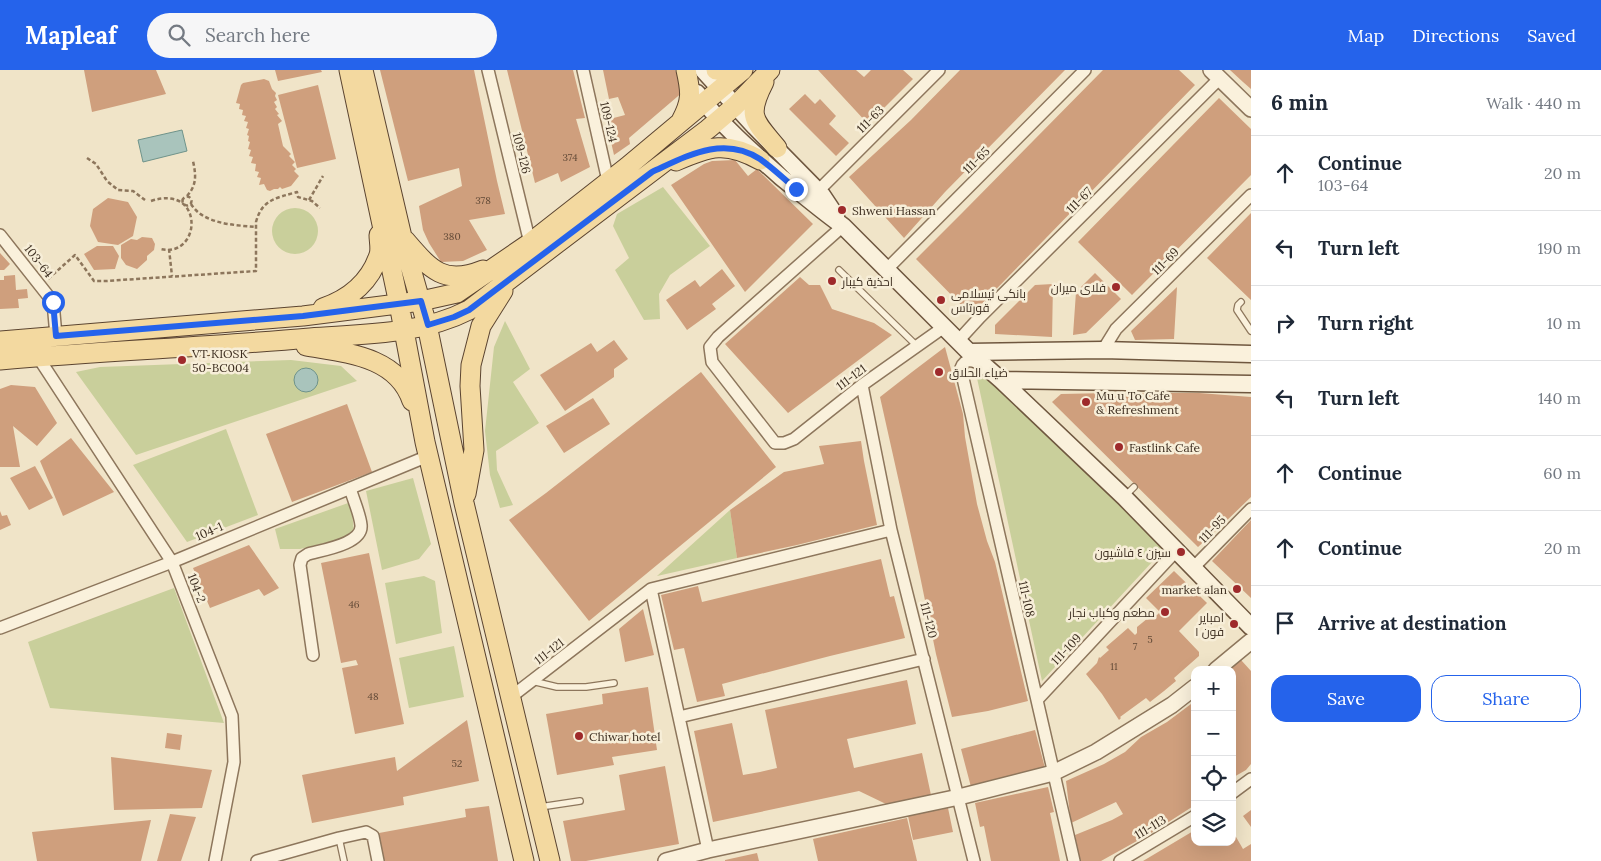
<!DOCTYPE html>
<meta charset="utf-8">
<style>
body{margin:0;font-family:Lora,Cairo,serif;background:#f6f6f7;color:#1f2937}
.controls{position:absolute;right:15px;bottom:15px;display:grid;overflow:hidden;border-radius:10px;box-shadow:0 5px 20px #0002}
.controls button{width:45px;height:45px;display:grid;place-items:center;padding:0;border:0;border-bottom:1px solid #e0e1e3;background:#fff;color:#1f2937;font:25px sans-serif}
.stop{position:absolute;width:15px;height:15px;margin:-11px;border:4px solid #2563eb;border-radius:50%;background:#fff}
.stop.end{background:#2563eb;border-color:#fff;box-shadow:0 1px 5px #0008}
.list{margin:0;padding:0;list-style:none}
h2{display:flex;justify-content:space-between;align-items:center;height:65px;margin:0;padding:0 20px;font-size:21px}
h2 small{font-size:16px;font-weight:400;color:#747a83}
.list li{display:grid;grid-template-columns:32px 1fr auto;gap:15px;align-items:center;box-sizing:border-box;height:75px;padding:0 20px;border-top:1px solid #e0e1e3}
.list b{display:block;font-size:19px;white-space:nowrap}
.list p{margin:0;font-size:16px;white-space:nowrap;color:#747a83}
.list em{font-size:16px;font-style:normal;color:#747a83}
.actions{display:flex;gap:10px;padding:15px 20px}
.actions a{flex:1;padding:11px 0;border:1px solid #2563eb;border-radius:15px;text-align:center;font-size:18px;color:#2563eb}
.actions .main{background:#2563eb;color:#fff}
.icon{flex:none;width:28px;height:28px;fill:none;stroke:currentColor;stroke-width:2;stroke-linecap:round;stroke-linejoin:round}
.map{position:relative;flex:none;width:1251px;height:791px;overflow:hidden}
header{display:flex;align-items:center;gap:30px;box-sizing:border-box;height:70px;padding:0 25px;background:#2563eb;color:#fff}
header strong{font-size:24px}
nav{display:flex;gap:28px;margin-inline-start:auto;font-size:18px}
.search{width:350px;height:45px;background:#f6f6f7;display:flex;align-items:center;gap:12px;box-sizing:border-box;padding:0 18px;border-radius:28px;color:#747a83;font-size:19px}
main{display:flex}
aside{flex:1;background:#fff}
.map>svg:first-child{display:block}
.green{fill:#c9cf9b}
.water{fill:#a9c4bc;stroke:#6f938a}
.building{fill:#cf9f7d}
.lines{fill:none;stroke-linecap:round;stroke-linejoin:round}
.service-casing{stroke:#8d765c;stroke-width:8}
.minor-casing{stroke:#8d765c;stroke-width:14}
.tertiary-casing{stroke:#8d765c;stroke-width:18}
.secondary-casing{stroke:#6f573f;stroke-width:19}
.primary-casing{stroke:#5b4430;stroke-width:21}
.path{stroke:#8d765c;stroke-width:2.5;stroke-dasharray:4 2.5;stroke-linecap:butt}
.service{stroke:#faf1dc;stroke-width:5.5}
.minor{stroke:#faf1dc;stroke-width:11}
.tertiary{stroke:#faf1dc;stroke-width:15}
.secondary{stroke:#faf1dc;stroke-width:16}
.primary{stroke:#f3d9a0;stroke-width:19}
.route{stroke:#2563eb;stroke-width:6}
.poi-dot{fill:#9e2a2b;stroke:#f7eed8;stroke-width:2}
.labels{text-anchor:middle;dominant-baseline:central;stroke-width:5;stroke-linejoin:round;paint-order:stroke}
.number-label{font-size:10px;fill:#624a37}
.street-label{font-size:12px;fill:#3d2e20;stroke:#f7eed8}
.poi-label{font-size:12px;fill:#3d2e20;stroke:#f7eed8;text-anchor:start}
</style>
<header>
<strong>Mapleaf</strong>
<div class="search"><svg class="icon" aria-label="search" viewBox="0 0 24 24"><circle cx="10" cy="10" r="6"/><path d="M15 15l6 6"/></svg>Search here</div>
<nav><a>Map</a><a>Directions</a><a>Saved</a></nav>
</header>
<main>
<div class="map">
<svg width="1251" height="791" viewBox="0 0 1251 791">
<rect width="100%" height="100%" fill="#f0e4c8"/>
<path class="green" d="M663,117l47,59 -40,29 -11,19 1,25 -16,1 -29,-50 14,-12 -16,-32 4,-12z
M272 161a23 23 0 1 1 46 0a23 23 0 1 1-46 0Z
M505,251l25,48 -17,13 26,41 -43,28 1,19 16,35 -13,3 -10,-33 -5,-44 9,-84z
M291,290l50,6 16,15 -221,74 -60,-83 24,-5z
M974,294l192,183 -124,134z
M226,359l32,86 -71,27 -54,-77z
M413,408l18,66 -12,15 -37,11 -16,-79z
M351,432l3,30 -9,6 -45,11h-20l-5,-20z
M730,440l7,48 -80,18z
M424,506l11,5 7,52 -46,11 -11,-61z
M174,518l50,135 -174,-15 -22,-66z
M454,576l10,51 -55,11 -10,-50z"/>
<path class="water" d="M182,60l5,21 -44,11 -5,-22z
M294 310a12 12 0 1 1 24 0a12 12 0 1 1-24 0Z"/>
<path class="building" d="M84,0h72l10,24 -74,18z
M275,0h46l1,2 -44,9z
M380,0h94l23,111 8,33 -36,6 18,30 -24,11 -22,1 -12,-19 -6,-13 -4,-24 43,-20 -3,-18 -51,13z
M507,0h66l12,48 -9,1 14,48 -29,15 -3,-9 -23,10z
M603,0h72l9,21 -55,47 1,6 -16,11 -8,-35 19,-5 -7,-18 -9,2z
M818,0h38l8,7 7,-7h32l10,9 -45,45z
M960,0h105l-120,122 -41,46 -55,-61 62,-57z
M1103,0h76l16,15 -224,230 -55,-56 46,-46z
M1230,0h21v19l-8,-7z
M264,9l5,2 3,8 4,4 -1,3 2,4 -3,2 3,5 -2,2 4,5 -2,1 5,6 -4,3 5,22 8,8 -2,2 6,6 -3,3 4,4 -2,2 5,5 -8,10 -9,3 -2,-2 -2,2h-4l-4,2 -3,-1 -3,-6 -5,1 2,-7 -4,-1 2,-5 -4,-1 1,-7 -5,-1 2,-6 -4,-1 2,-6 -3,-1 2,-7 -2,-1 1,-5 -2,-1 2,-6 -3,-1 2,-6 -4,-1 2,-5 -4,-1 1,-5 -4,-1 1,-5 -4,-1 5,-18 2,-2z
M318,15l18,74 -39,9 -19,-73z
M805,24l10,10 5,-5 16,17 -7,8 20,19 -13,13 -47,-47z
M1219,28l32,31v46l-119,120 -54,-53z
M735,90l13,16 9,-7 56,55 -68,68 -74,-107 33,-21 8,-3z
M108,128l20,4 9,15 -4,19 -15,9 -20,-3 -8,-16 3,-17z
M1251,143v87l-44,-42z
M142,167l10,1 3,6 -1,6 -7,6v4l-10,9 -11,-4 -5,-7v-13l10,-6 6,1z
M97,176h16l6,10 -4,13 -21,1 -10,-16z
M0,183l10,11 -6,6h-4z
M722,199l13,17 -23,18 4,5 -29,21 -21,-30 29,-20 5,7z
M1095,203l26,26 -35,34 -13,2 3,-43z
M15,205l1,15 11,-1 1,9 -10,1 1,9 -19,1v-29h4v-4z
M800,207l9,8h11l12,24 42,14 18,12 -104,78 -63,-69z
M1053,214l-1,53 -57,-3v-9l40,-40z
M1177,217l-3,52 -39,1 -4,-9z
M614,270l14,19 -14,10v8l-49,34 -25,-36 51,-32 6,9z
M945,277l18,67 2,23 12,67 10,37 8,21 33,139 -40,10 -36,6 -16,-63 -16,-78 -40,-179 32,-25z
M701,302l75,95 -187,154 -80,-101 37,-27z
M11,315l24,2 22,36 -20,23 -24,-20 7,41h-20v-78z
M1109,323h90l52,4v100l-31,30 -22,20 -146,-145 9,-8z
M593,328l17,26 -46,29 -18,-27z
M347,334l25,68 -80,30 -26,-68z
M71,368l43,54 -51,24 -23,-55z
M861,371l3,20 13,64 -80,20 -60,13 -7,-48 54,-38 40,-8 -5,-18z
M35,396l18,32 -24,12 -19,-32z
M0,441l2,5 5,-1 4,10 -11,5z
M1251,450v78l-39,-37z
M249,475l30,43 -15,8 -5,-7 -49,19 -17,-40z
M369,483l35,171 -49,10 -13,-66 16,-3 -2,-5 -15,3 -20,-100z
M881,489l9,38 4,-1 11,42 -75,18 -108,28 3,12 -28,6 -13,-54 -10,2 -13,-55 37,-9 4,16z
M1174,501l33,32 -28,28 20,21v4l-25,22 2,3 -12,10 -14,11 -4,-4 -26,19 1,1 -2,2 -17,-26 -16,-20 11,-11 2,-6 1,1 9,-8 -3,-3 22,-19 7,7 2,-2v-6l16,-13 4,1 3,-3 -14,-14z
M643,539l11,46 -29,7 -6,-33z
M1241,590l10,11v93l-5,6 -14,8v-108h-5z
M907,610l9,44 -69,15 7,29 68,-15 9,42 -45,9 -27,-13 -146,31 -19,-91 38,-8 11,52 17,-3 17,-4 -12,-58z
M648,617l9,63 -45,7 2,8 -57,10 -11,-61 57,-10 -1,-10z
M1195,631v104l-42,27 -52,29h-21l-5,-26 37,-15 11,-6 -7,-12 -45,21 -5,-42 38,-17 21,-12 16,-15 26,-15z
M467,650l12,61 -76,16 1,8 -92,18 -10,-48 93,-18 2,14z
M1035,660l10,38 -74,19 -10,-38z
M167,663l15,2 -2,15 -15,-2z
M111,687l101,13 -10,38 -88,2z
M665,696l14,78 -93,17h-15l-8,-40 62,-11 -6,-35z
M1048,717l6,25 -4,1 10,48h-69l-7,-35 -4,1 -5,-24z
M489,736l9,55h-114l-5,-28 87,-16 -1,-8z
M948,738l5,24 -40,8 -5,-24z
M1251,740v17l-8,-11z
M170,744l26,3 -15,44h-24z
M907,748l10,43h-99l-5,-22z
M151,750l-10,41h-104l-5,-29z
M1195,760v12h37v-12l11,19 8,-5v17h-108z
M757,783l2,8h-34v-1z"/>
<g class="lines">
<defs>
<path id="service" d="M839,200l78,76
M1241,232l-3,3 -1,5 14,21
M1125,426l9,-9
M532,611l25,6h29l28,-4
M540,737l40,-6
M339,768l5,23"/>
<path id="minor" d="M488,0l42,173
M583,0l25,111
M821,118l118,-118
M843,156l-125,111 -8,10 2,15 63,81h9l10,-4 68,-54 82,-58
M0,165l53,67 3,34
M886,200l199,-200
M958,271l22,-24 240,-239
M1103,280l13,-21 135,-134
M38,287l134,205 60,154 2,46 -19,99
M981,294c-9,-4 -16,-6 -20,4l1,6 112,487
M862,315l29,145 83,331
M1193,498l58,-59
M651,519l57,261
M0,558l172,-66 256,-106
M313,585l-13,-90 2,-7 6,-4c14,-4 55,-10 53,-29 -1,-11 -8,-26 -11,-37
M511,627l140,-108 240,-59
M1037,630l139,-149
M679,647l245,-58
M1232,723l19,-14
M257,791l82,-23 27,-6 7,4 5,25
M1120,791l75,-45"/>
<path id="tertiary" d="M1211,0l40,39
M1216,600l35,-29
M666,791l42,-11 251,-53 94,-24 43,-21 76,-47 23,-18"/>
<path id="secondary" d="M703,0l52,57 67,68 14,21
M697,23c25,33 54,58 85,85 20,16 40,33 61,48l126,126 32,28 123,117 127,130
M969,282l134,-2 148,4
M1001,310l250,4"/>
<path id="primary" d="M349,0l50,234 26,138 99,419
M363,0l39,167 25,88 37,178 86,358
M716,0h10
M764,12c-18,35 -10,38 13,66
M681,51c11,-20 10,-29 5,-51
M676,91c34,-15 50,-20 84,-1
M405,170c25,29 38,46 78,30
M323,238c26,-9 47,-26 56,-53 2,-6 0,-14 0,-20
M0,271l303,-25 118,-15 36,-8 73,-50 97,-76 116,-97
M306,276c40,7 91,10 106,55
M0,290c103,-9 207,-13 310,-22 53,-4 110,-3 159,-28l239,-181 27,-23 35,-36
M466,424l8,-44 -4,-64 1,-21 10,-39 22,-35"/>
</defs>
<use href="#service" class="service-casing"/>
<use href="#minor" class="minor-casing"/>
<use href="#tertiary" class="tertiary-casing"/>
<use href="#secondary" class="secondary-casing"/>
<use href="#primary" class="primary-casing"/>
<path class="path" d="M87,88l9,6 11,17 11,9 15,1 12,9
M187,126c10,-11 9,-21 6,-35
M182.5 131a4.5 4.5 0 1 1 9 0a4.5 4.5 0 1 1-9 0Z
M309,130l14,-24
M151,131c54,-18 51,58 9,48
M191,134c12,20 43,21 65,23
M169,179l3,27
M48,209l27,-24 19,26h12l150,-10v-49c6,-23 21,-24 41,-30l1,5 14,4 8,7"/>
<use href="#service" class="service"/>
<use href="#minor" class="minor"/>
<use href="#tertiary" class="tertiary"/>
<use href="#secondary" class="secondary"/>
<use href="#primary" class="primary"/>
</g>
<g class="lines">
<path class="route" d="M53,232l3,34 247,-20 118,-15 7,24 26,-8 15,-7 183,-138c35,-16 71,-37 108,-13 13,9 24,20 36,30"/>
</g>
<g class="poi-dot">
<circle cx="842" cy="140" r="5"/>
<circle cx="832" cy="211" r="5"/>
<circle cx="1116" cy="217" r="5"/>
<circle cx="941" cy="230" r="5"/>
<circle cx="182" cy="290" r="5"/>
<circle cx="939" cy="302" r="5"/>
<circle cx="1086" cy="332" r="5"/>
<circle cx="1119" cy="377" r="5"/>
<circle cx="1181" cy="482" r="5"/>
<circle cx="1237" cy="519" r="5"/>
<circle cx="1165" cy="542" r="5"/>
<circle cx="1234" cy="554" r="5"/>
<circle cx="579" cy="666" r="5"/>
</g>
<g class="labels">
<g class="number-label">
<text x="570" y="87">374</text>
<text x="483" y="130">378</text>
<text x="452" y="166">380</text>
<text x="354" y="534">46</text>
<text x="1150" y="569">5</text>
<text x="1135" y="576">7</text>
<text x="1114" y="596">11</text>
<text x="373" y="626">48</text>
<text x="457" y="693">52</text>
</g>
<g class="street-label">
<text transform="translate(870 49) rotate(-45)">111-63</text>
<text transform="translate(609 52) rotate(77)">109-124</text>
<text transform="translate(522 83) rotate(76)">109-126</text>
<text transform="translate(976 90) rotate(-45)">111-65</text>
<text transform="translate(1079 130) rotate(-45)">111-67</text>
<text transform="translate(39 191) rotate(52)">103-64</text>
<text transform="translate(1165 191) rotate(-45)">111-69</text>
<text transform="translate(851 307) rotate(-37)">111-121</text>
<text transform="translate(1212 459) rotate(-46)">111-95</text>
<text transform="translate(209 461) rotate(-23)">104-1</text>
<text transform="translate(197 518) rotate(69)">104-2</text>
<text transform="translate(1027 529) rotate(77)">111-108</text>
<text transform="translate(929 550) rotate(76)">111-120</text>
<text transform="translate(1066 579) rotate(-47)">111-109</text>
<text transform="translate(549 581) rotate(-38)">111-121</text>
<text transform="translate(1150 757) rotate(-31)">111-113</text>
</g>
<g class="poi-label">
<text x="852" y="140">Shweni Hassan</text>
<text x="842" y="211">احذية كيبار</text>
<text x="1106" y="217" text-anchor="end">فلای میران</text>
<text x="951" y="223">بانکی ئیسلامی<tspan x="951" dy="14">قورتاس</tspan></text>
<text x="192" y="283">VT KIOSK<tspan x="192" dy="14">50-BC004</tspan></text>
<text x="949" y="302">ضياء الحلاق</text>
<text x="1096" y="325">Mu u To Cafe<tspan x="1096" dy="14">&amp; Refreshment</tspan></text>
<text x="1129" y="377">Fastlink Cafe</text>
<text x="1171" y="482" text-anchor="end">سيزن ٤ فاشيون</text>
<text x="1227" y="519" text-anchor="end">market alan</text>
<text x="1155" y="542" text-anchor="end">مطعم وكباب نجار</text>
<text x="1224" y="547" text-anchor="end">امباير<tspan x="1224" dy="14">فون ١</tspan></text>
<text x="589" y="666">Chiwar hotel</text>
</g>
</g>
</svg>
<div class="controls">
<button>+</button>
<button>−</button>
<button><svg class="icon" aria-label="locate" viewBox="0 0 24 24"><circle cx="12" cy="12" r="6"/><path d="M12 2v4M12 18v4M2 12h4M18 12h4"/></svg></button>
<button><svg class="icon" aria-label="layers" viewBox="0 0 24 24"><path d="M12 4l9 5-9 5-9-5zM3 14l9 5 9-5"/></svg></button>
</div>
<div class="stop" style="left:53px;top:232px"></div>
<div class="stop end" style="left:796px;top:119px"></div>
</div>
<aside>
<h2>6 min<small>Walk · 440 m</small></h2>
<ul class="list">
<li><svg class="icon" aria-label="ahead" viewBox="0 0 24 24"><path d="M12 20V5M6 11l6-6 6 6"/></svg><div><b>Continue</b><p>103-64</p></div><em>20 m</em></li>
<li><svg class="icon" aria-label="left" viewBox="0 0 24 24"><path d="M17 20v-9H6M10 6l-5 5 5 5"/></svg><div><b>Turn left</b></div><em>190 m</em></li>
<li><svg class="icon" aria-label="right" viewBox="0 0 24 24"><path d="M7 20v-9h11M14 6l5 5-5 5"/></svg><div><b>Turn right</b></div><em>10 m</em></li>
<li><svg class="icon" aria-label="left" viewBox="0 0 24 24"><path d="M17 20v-9H6M10 6l-5 5 5 5"/></svg><div><b>Turn left</b></div><em>140 m</em></li>
<li><svg class="icon" aria-label="ahead" viewBox="0 0 24 24"><path d="M12 20V5M6 11l6-6 6 6"/></svg><div><b>Continue</b></div><em>60 m</em></li>
<li><svg class="icon" aria-label="ahead" viewBox="0 0 24 24"><path d="M12 20V5M6 11l6-6 6 6"/></svg><div><b>Continue</b></div><em>20 m</em></li>
<li><svg class="icon" aria-label="arrive" viewBox="0 0 24 24"><path d="M6 21V4h12l-3 4 3 4H6"/></svg><div><b>Arrive at destination</b></div></li>
</ul>
<div class="actions"><a class="main">Save</a><a>Share</a></div>
</aside>
</main>
